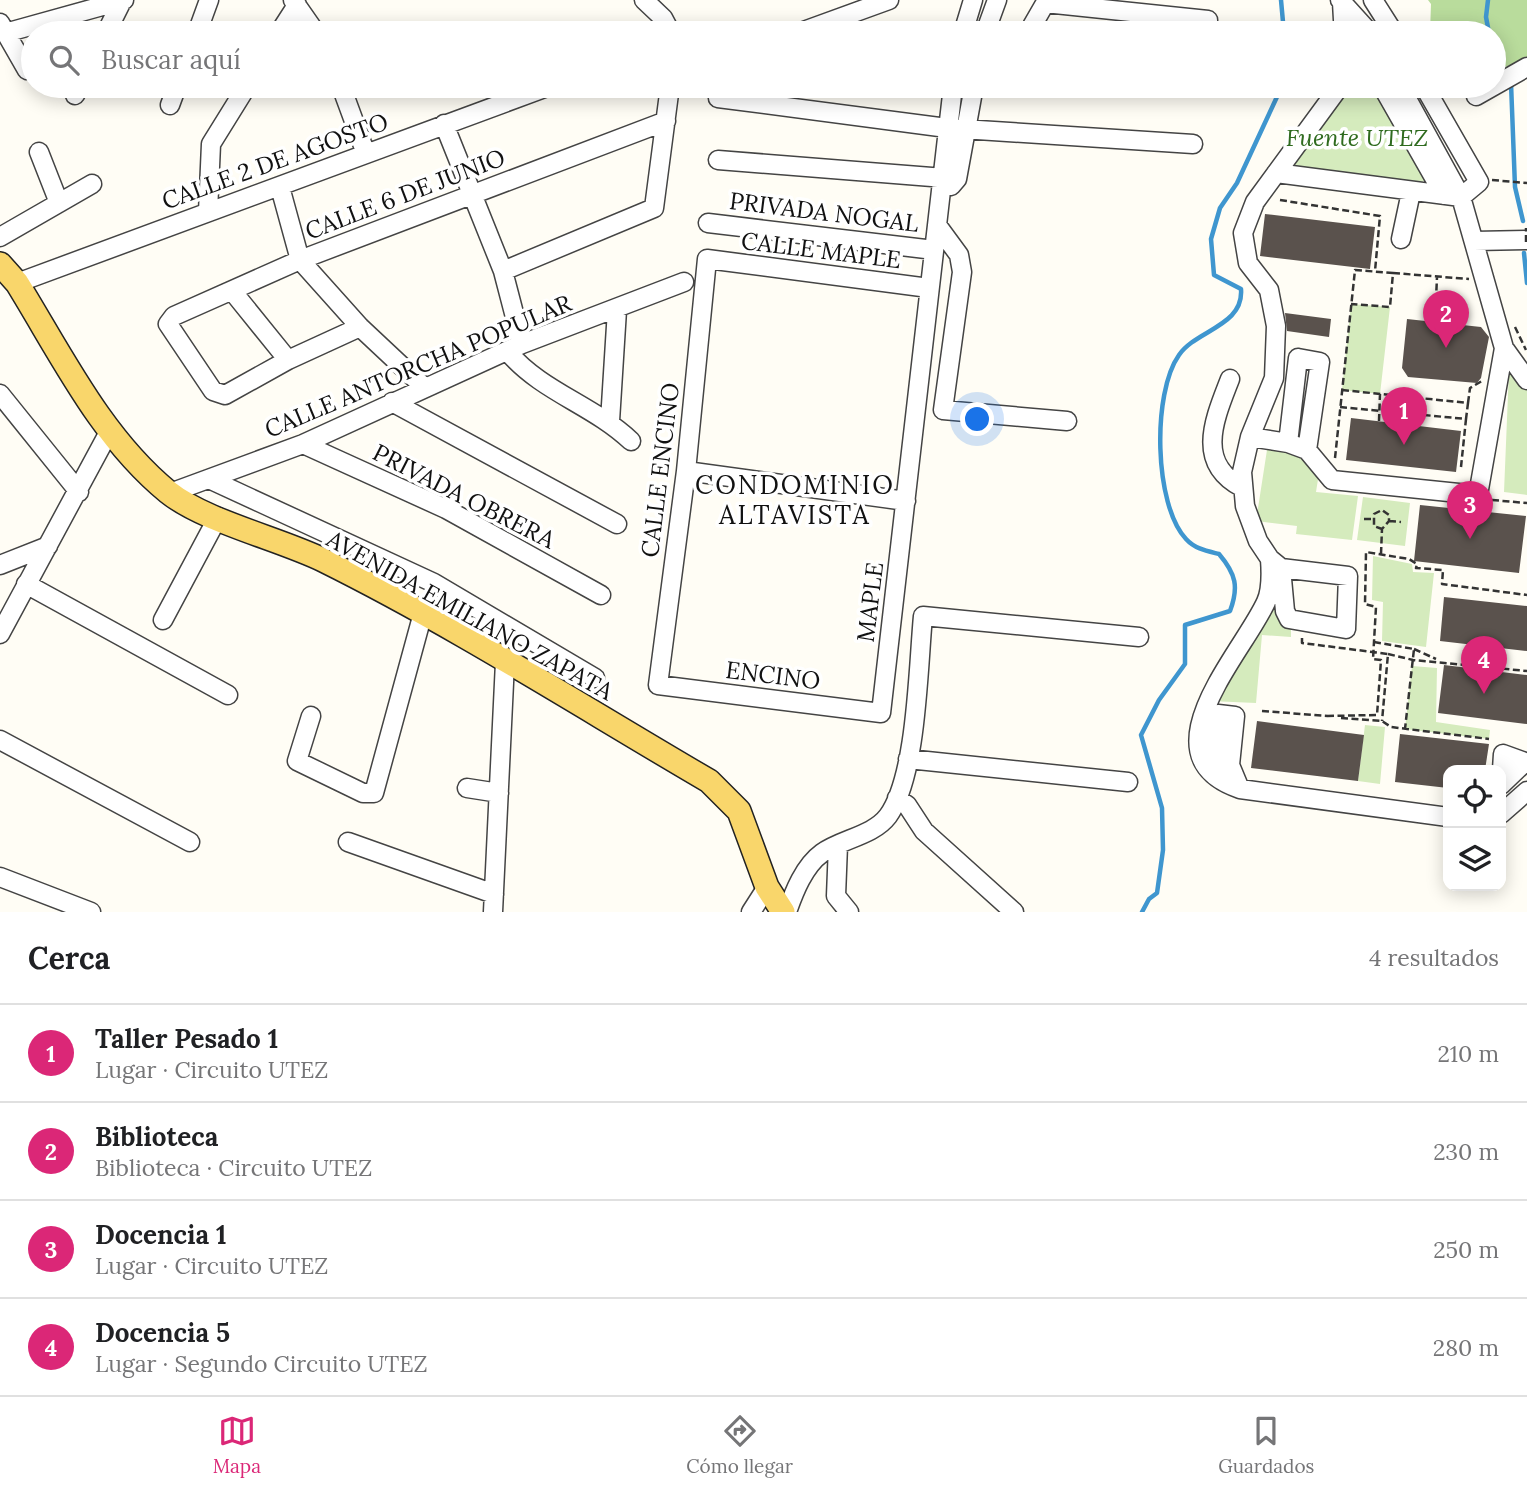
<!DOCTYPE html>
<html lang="es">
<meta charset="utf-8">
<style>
body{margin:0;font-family:Lora,serif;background:#f2f2f2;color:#202124}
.controls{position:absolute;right:21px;bottom:21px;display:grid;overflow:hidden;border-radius:14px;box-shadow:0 4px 18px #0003}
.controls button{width:63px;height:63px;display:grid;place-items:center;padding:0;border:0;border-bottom:2px solid #e0e0e0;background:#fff;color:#202124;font:35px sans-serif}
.you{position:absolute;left:978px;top:420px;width:24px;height:24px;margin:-18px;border:5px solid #fff;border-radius:50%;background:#1a73e8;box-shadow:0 0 0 10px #1a73e833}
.badge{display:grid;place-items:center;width:46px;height:46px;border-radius:50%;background:#db2777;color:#fff;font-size:23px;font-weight:700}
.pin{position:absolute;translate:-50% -58px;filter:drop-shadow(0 2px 4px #0008)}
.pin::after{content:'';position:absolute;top:37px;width:24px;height:21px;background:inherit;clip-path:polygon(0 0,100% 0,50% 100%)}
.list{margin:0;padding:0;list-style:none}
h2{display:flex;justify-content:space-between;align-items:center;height:91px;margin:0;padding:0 28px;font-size:30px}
h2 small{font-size:23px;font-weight:400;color:#757577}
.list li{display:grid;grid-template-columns:46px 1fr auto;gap:21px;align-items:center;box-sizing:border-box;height:98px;padding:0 28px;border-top:2px solid #e0e0e0}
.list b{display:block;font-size:26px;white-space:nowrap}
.list p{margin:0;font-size:23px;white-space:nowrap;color:#757577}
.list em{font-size:23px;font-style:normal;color:#757577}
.icon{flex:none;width:38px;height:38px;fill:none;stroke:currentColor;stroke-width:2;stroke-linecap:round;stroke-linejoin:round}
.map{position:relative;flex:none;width:1527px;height:912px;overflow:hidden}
.search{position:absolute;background:#fff;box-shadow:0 4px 18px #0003;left:21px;right:21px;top:21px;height:77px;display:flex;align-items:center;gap:18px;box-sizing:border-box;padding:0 24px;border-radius:38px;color:#757577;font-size:26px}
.sheet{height:483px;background:#fff}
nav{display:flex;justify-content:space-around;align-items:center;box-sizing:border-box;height:98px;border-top:2px solid #e0e0e0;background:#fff;font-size:19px;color:#757577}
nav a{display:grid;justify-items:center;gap:4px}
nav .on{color:#db2777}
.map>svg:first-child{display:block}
.green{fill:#d5ebbd}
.forest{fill:#b9dc9c}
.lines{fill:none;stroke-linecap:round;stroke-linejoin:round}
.stream{stroke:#3f96cf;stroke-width:4.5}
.building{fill:#5a524d}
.minor-casing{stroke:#444;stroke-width:21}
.major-casing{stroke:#222;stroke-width:26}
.path{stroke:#333;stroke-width:2.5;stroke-dasharray:7 3.5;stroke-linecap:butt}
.minor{stroke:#fff;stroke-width:18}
.major{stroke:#f9d66b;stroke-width:23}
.path-bridge{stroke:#333;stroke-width:2.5;stroke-dasharray:7 3.5;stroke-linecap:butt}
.labels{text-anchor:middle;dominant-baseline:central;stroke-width:7;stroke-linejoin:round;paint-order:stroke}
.park-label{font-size:24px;font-style:italic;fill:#2f6b1f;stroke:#fff}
.street-label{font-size:24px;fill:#111;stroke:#fff}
.neighbourhood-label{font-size:26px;letter-spacing:2px;fill:#111;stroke:#fff}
</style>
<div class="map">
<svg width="1527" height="912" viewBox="0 0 1527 912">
<rect width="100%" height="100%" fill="#fffdf5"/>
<path class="green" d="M1348,86h24l52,90v5l-5,2 -122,-14 -4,-9z
M1351,304l39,3 -10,87 -38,-4z
M1513,369l14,20v106l-23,-3 5,-122z
M1267,450h23l29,23 -3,19 42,4 -6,44 -56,-6 1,-8 -41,-5z
M1363,497l47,6 -5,43 -48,-6z
M1373,556l39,8 1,8 21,1 -8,74 -44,-6 1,-39 -11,-2z
M1269,601l7,1 15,23v12l-29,-2 -6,68 -46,-2z
M1412,666l25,2 -1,54 54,8 -1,9 -84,-10z
M1365,725l20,2 -5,57 -22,-3z"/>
<path class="forest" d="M1428,0h99v59l-33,12v-38h-64l1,-29z"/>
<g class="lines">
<path class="stream" d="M1281,0l3,33
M1488,0l-2,17 3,16
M1494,52l13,23
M1511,83l4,104 8,34
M1524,253l3,30
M1142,912l7,-13 8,-6 6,-43 -1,-42 -21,-73 18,-35 26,-36v-39l45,-14c9,-24 6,-37 -11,-57 -12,-3 -24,-5 -33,-15 -32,-34 -34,-146 -7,-184 17,-25 65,-29 62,-66l-27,-14 -3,-36 9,-31 17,-25 45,-97"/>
</g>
<path class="building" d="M1265,214l110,13 -5,42 -110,-13z
M1285,313l46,6 -2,18 -42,-6z
M1407,319l74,8 8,10 -8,41 -4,5 -69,-6 -6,-9z
M1351,418l110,13 -5,41 -110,-12z
M1420,505l106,11 -7,57 -105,-12z
M1444,597l83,9v45l-87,-10z
M1444,665l83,10v49l-89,-11z
M1257,721l107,14 -6,46 -107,-13z
M1400,734l89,10 -4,26h-37v18l-53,-6z"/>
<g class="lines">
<defs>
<path id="minor" d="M293,0l23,33
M644,0l19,18 8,15
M1340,0l30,33
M1373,0l21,33
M1342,2l1,18 8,13
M1045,3l163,17
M0,23l27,47
M5,33l119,-33
M106,33l16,-32
M197,33l12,-33
M279,33l18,-28
M798,33l91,-33
M963,33l10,-33
M985,33l12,-33
M1028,33l19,-33
M341,86l25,68
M1382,86l62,109
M75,95l5,-9
M1476,96l51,-29
M718,98l229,30 246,16
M170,105l7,-19
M444,124l59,147 19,73
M39,152l20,51
M718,160l239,19
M1276,173l185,24 18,-15 -55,-96
M951,186l6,-7 17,-93
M280,187l20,73 60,67 64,60
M208,212l3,-68 36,-58
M708,223l226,27
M937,225l22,30 3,17 -19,138 124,11
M0,237l92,-53
M1401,239l10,-47
M1474,241l53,-1
M503,271l151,-63 16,-122
M17,283l533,-197
M929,288l-222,-29 -21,212 -28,214 223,28 72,-627
M233,292l55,68
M360,327l-72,33 -63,35 -12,-4 -45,-67 6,-8 126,-56 366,-139
M1504,348l23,32
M508,352c34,40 85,53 123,89
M1230,379c-15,39 -36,84 13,109
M0,394l79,98
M392,402l225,122
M610,421l7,-111
M1250,437l38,6 19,7 25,30 146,15 26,-147 -43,-151 -61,-111
M1288,443l10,-85 22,4 -13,88
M303,444l143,65 155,86
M686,471l220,30
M209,479l225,104 161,95
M170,493l133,-49 219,-100 162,-62
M1270,559c1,13 2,30 -4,43 -23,51 -123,154 -26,187l208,28
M0,565l48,-19
M1281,568l4,43 4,8 57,10 2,-53 -67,-8 -11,-9 -12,-18 -13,-35 -3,-34 8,-35 24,-59 2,-52 -7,-36 -21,-27 -5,-30 12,-31 85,-116
M26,584l202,111
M163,620l55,-103
M0,634l109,-202
M311,716l-14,45 66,32h11l49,-180
M0,740l190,102
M908,759l220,23
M1525,762l-24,23 2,-31 22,8 2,2
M1230,765l-15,-11 3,-40 17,2 -5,49 10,24
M467,788l32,5
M897,798l10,7 17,26 90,81
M1501,814l26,-23
M348,842l146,52
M838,845l-2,51 13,16
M0,877l91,35
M493,912l12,-250
M751,912l16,-25
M787,912c7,-20 17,-46 35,-59 19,-14 51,-17 66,-37 29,-40 30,-148 35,-200l216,21"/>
<path id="major" d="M0,264l17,19c45,73 84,154 151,209 36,29 112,47 155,68 133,66 259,147 386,221l30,30 28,76 16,25"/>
</defs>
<use href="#minor" class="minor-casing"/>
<use href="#major" class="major-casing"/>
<path class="path" d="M1492,180l35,3
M1280,200l100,16 -5,55
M1393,273l76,6
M1435,322l2,-45
M1515,327l11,23
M1342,390l126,13 -2,16
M1468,403l2,-15 12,-7
M1340,407l126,12 -5,48
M1379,421l1,-27
M1335,458l20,-188 38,3 -3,34 -39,-3
M1492,500l35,3
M1364,519h8
M1389,521l12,1
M1381,554l1,-25 7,-8v-6l-7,-5 -8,4v12l8,3
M1302,638v5l86,11 -6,67
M1374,642l40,7 -9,80
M1414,649l22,10
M1388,654l25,6 114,11
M1262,711l66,5
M1327,716l50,-1 4,-55 -8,-1 3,-52 -11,-3 1,-52 43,7 8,5 -1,4 27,2 -1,14 85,11
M1341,718l41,3 9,6 98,12"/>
<use href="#minor" class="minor"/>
<use href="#major" class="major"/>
<path class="path-bridge" d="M1526,242v-14"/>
</g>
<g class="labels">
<g class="park-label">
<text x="1357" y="137">Fuente UTEZ</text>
</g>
<g class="street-label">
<text transform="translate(275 161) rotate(-20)">CALLE 2 DE AGOSTO</text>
<text transform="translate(405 194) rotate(-21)">CALLE 6 DE JUNIO</text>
<text transform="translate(824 212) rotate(7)">PRIVADA NOGAL</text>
<text transform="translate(821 250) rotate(7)">CALLE MAPLE</text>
<text transform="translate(418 366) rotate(-23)">CALLE ANTORCHA POPULAR</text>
<text transform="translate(660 470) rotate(-83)">CALLE ENCINO</text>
<text transform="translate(464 496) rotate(27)">PRIVADA OBRERA</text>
<text transform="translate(870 602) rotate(-83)">MAPLE</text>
<text transform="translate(470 615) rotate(29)">AVENIDA EMILIANO ZAPATA</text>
<text transform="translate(773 675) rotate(7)">ENCINO</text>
</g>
<g class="neighbourhood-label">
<text x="795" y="484">CONDOMINIO<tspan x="795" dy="30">ALTAVISTA</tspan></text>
</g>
</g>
</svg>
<div class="controls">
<button><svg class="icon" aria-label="locate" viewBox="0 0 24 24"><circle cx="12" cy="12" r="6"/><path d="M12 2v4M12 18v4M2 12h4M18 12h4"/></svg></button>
<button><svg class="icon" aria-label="layers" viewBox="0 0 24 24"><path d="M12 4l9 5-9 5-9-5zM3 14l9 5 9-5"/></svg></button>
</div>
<div class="you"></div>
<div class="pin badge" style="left:1404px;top:445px">1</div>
<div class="pin badge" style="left:1446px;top:348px">2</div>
<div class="pin badge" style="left:1470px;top:539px">3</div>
<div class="pin badge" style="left:1484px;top:694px">4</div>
<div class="search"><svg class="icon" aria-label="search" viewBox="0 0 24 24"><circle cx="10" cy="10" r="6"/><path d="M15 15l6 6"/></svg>Buscar aquí</div>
</div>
<section class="sheet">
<h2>Cerca<small>4 resultados</small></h2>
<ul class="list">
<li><span class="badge">1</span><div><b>Taller Pesado 1</b><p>Lugar · Circuito UTEZ</p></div><em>210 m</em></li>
<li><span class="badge">2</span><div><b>Biblioteca</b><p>Biblioteca · Circuito UTEZ</p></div><em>230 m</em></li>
<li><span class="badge">3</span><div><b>Docencia 1</b><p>Lugar · Circuito UTEZ</p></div><em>250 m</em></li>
<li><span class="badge">4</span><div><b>Docencia 5</b><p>Lugar · Segundo Circuito UTEZ</p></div><em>280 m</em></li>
</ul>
</section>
<nav>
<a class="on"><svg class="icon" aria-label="map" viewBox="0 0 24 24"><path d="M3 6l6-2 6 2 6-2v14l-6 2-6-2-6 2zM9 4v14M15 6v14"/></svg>Mapa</a>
<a><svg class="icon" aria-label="directions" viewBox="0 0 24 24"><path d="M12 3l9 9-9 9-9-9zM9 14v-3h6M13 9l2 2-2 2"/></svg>Cómo llegar</a>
<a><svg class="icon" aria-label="saved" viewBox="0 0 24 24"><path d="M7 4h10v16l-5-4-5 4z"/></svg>Guardados</a>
</nav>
